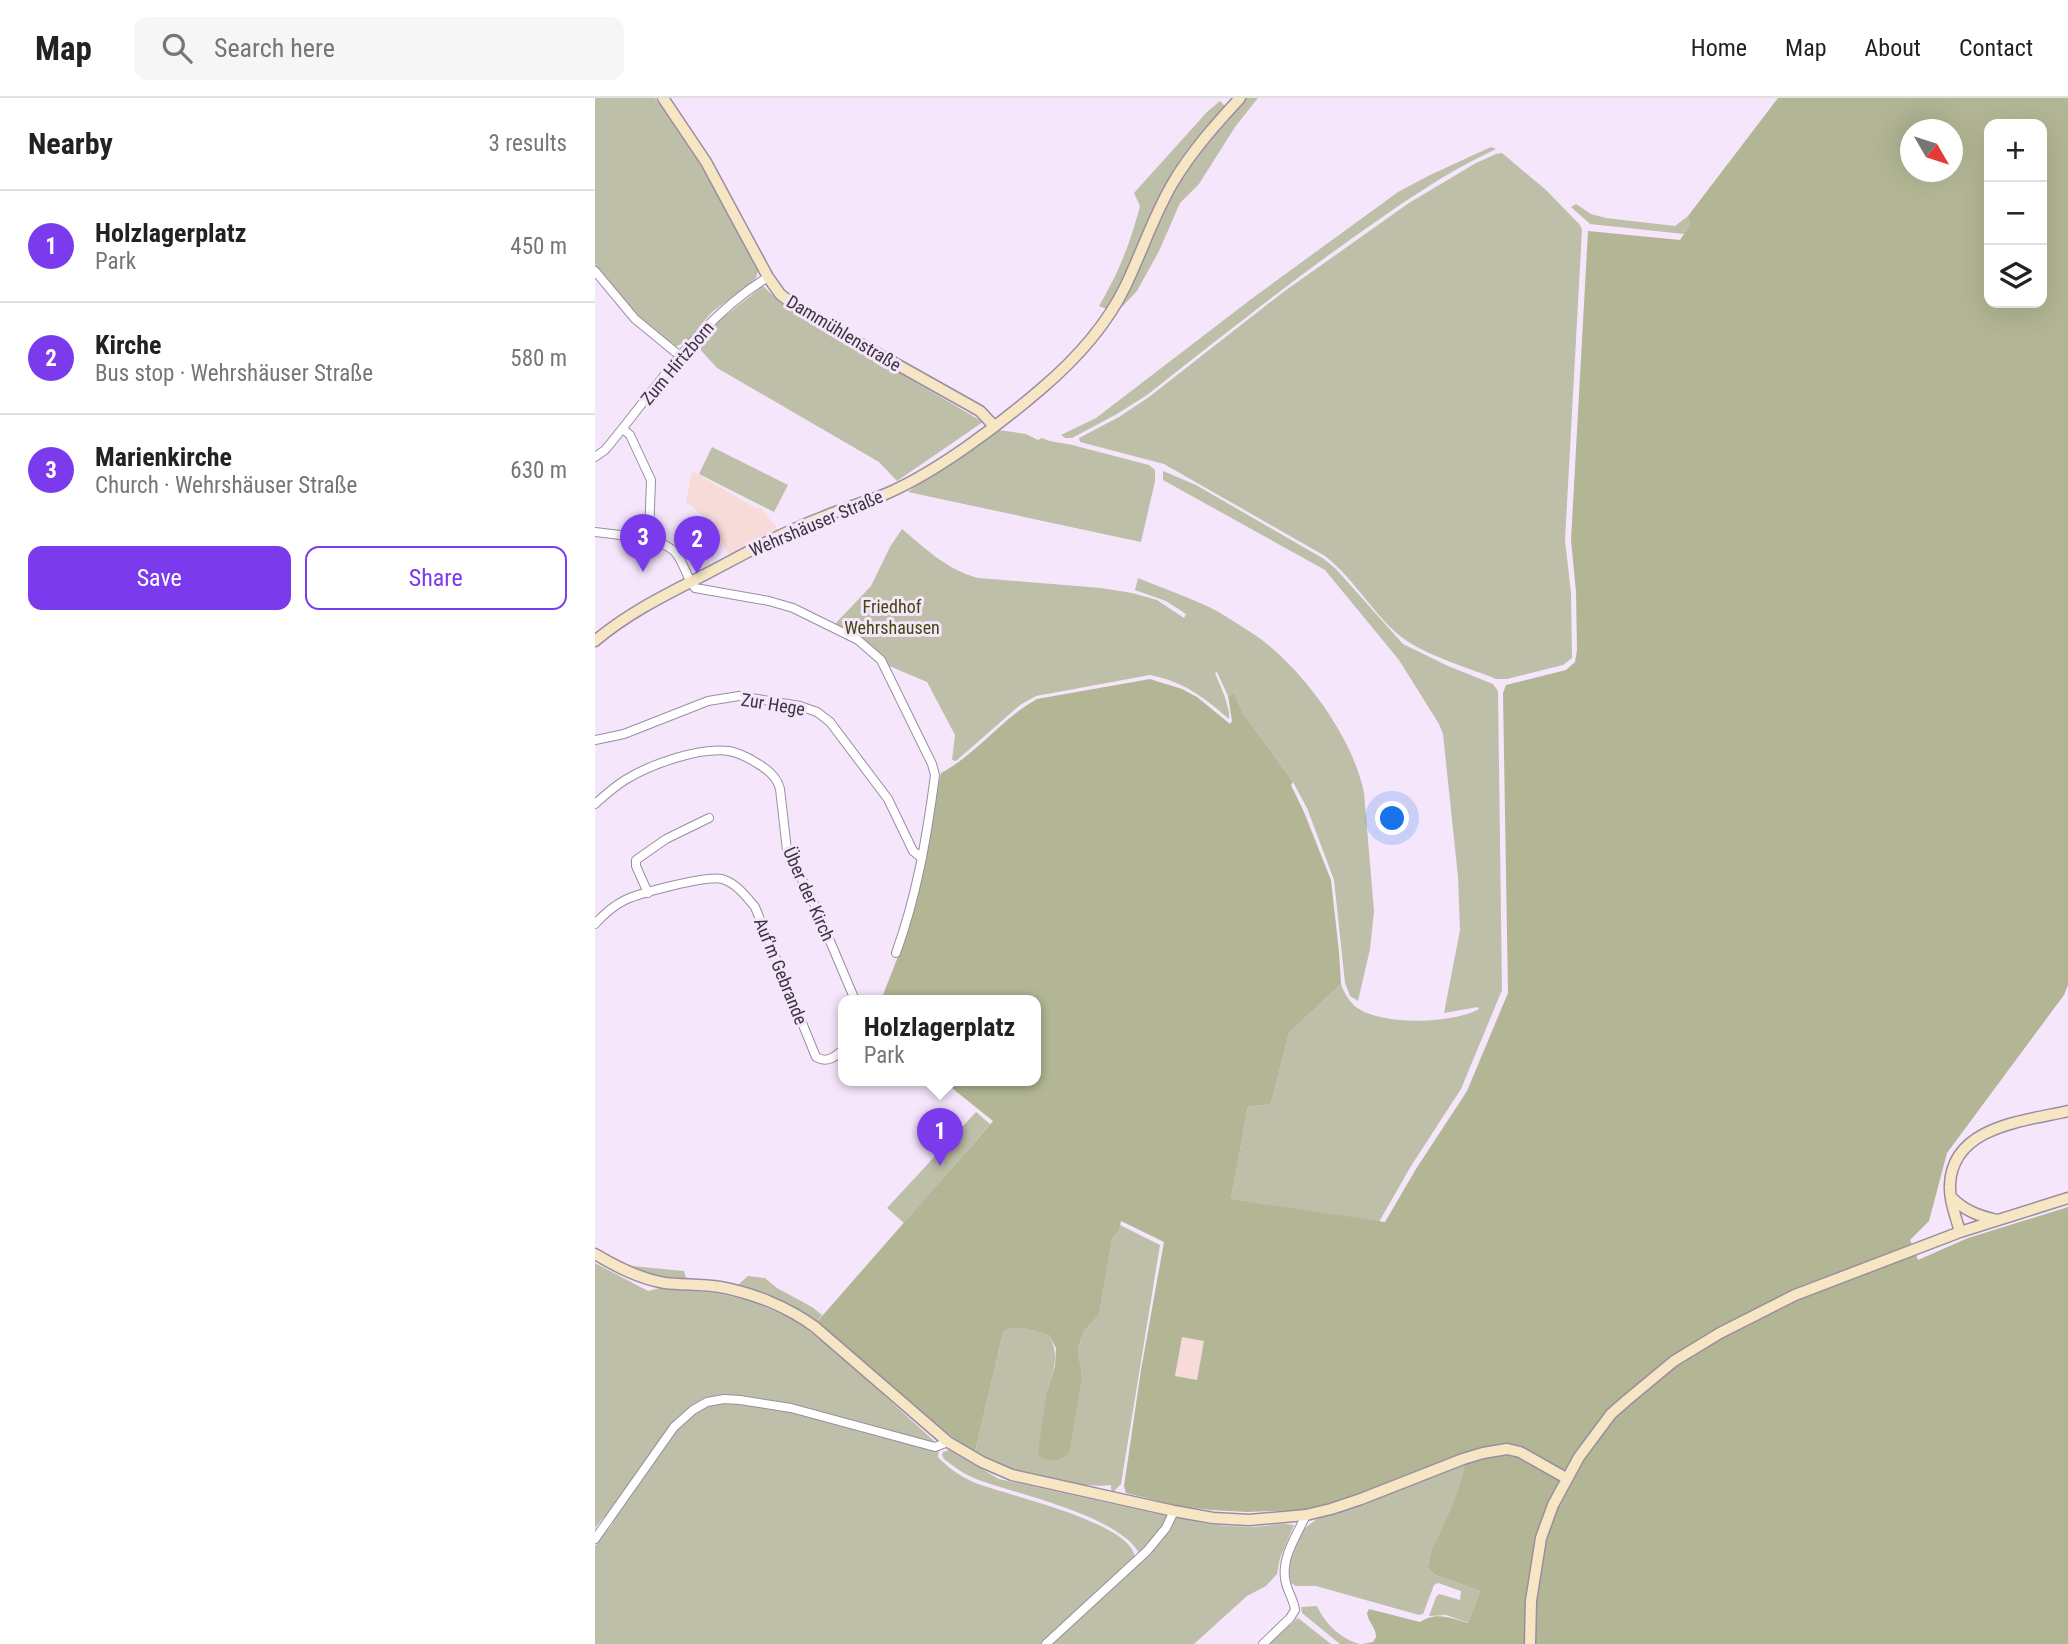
<!DOCTYPE html>
<meta charset="utf-8">
<style>
body{margin:0;font-family:"Roboto Condensed",sans-serif;background:#f6f6f6;color:#222}
.controls{position:absolute;right:21px;top:21px;display:grid;overflow:hidden;border-radius:14px;box-shadow:0 7px 28px #0002}
.controls button{width:63px;height:63px;display:grid;place-items:center;padding:0;border:0;border-bottom:2px solid #e0e0e0;background:#fff;color:#222;font:35px sans-serif}
.compass{position:absolute;left:1305px;top:21px;width:63px;height:63px;border-radius:50%;background:#fff;box-shadow:0 7px 28px #0002;rotate:129deg}
.you{position:absolute;left:798px;top:721px;width:24px;height:24px;margin:-18px;border:5px solid #fff;border-radius:50%;background:#1a73e8;box-shadow:0 0 0 10px #1a73e833}
.badge{display:grid;place-items:center;width:46px;height:46px;border-radius:50%;background:#7c3aed;color:#fff;font-size:23px;font-weight:700}
.pin{position:absolute;translate:-50% -58px;filter:drop-shadow(0 2px 4px #0008)}
.pin::after{content:'';position:absolute;top:37px;width:24px;height:21px;background:inherit;clip-path:polygon(0 0,100% 0,50% 100%)}
.popup{position:absolute;left:243px;top:897px;width:203px;height:91px;box-sizing:border-box;display:grid;place-content:center;border-radius:14px;background:#fff;filter:drop-shadow(0 2px 5px #0005);font-size:23px;white-space:nowrap;color:#767676}
.popup b{font-size:26px;color:#222}
.popup::after{content:'';position:absolute;left:50%;top:100%;margin-left:-14px;border:14px solid transparent;border-top-color:#fff}
.list{margin:0;padding:0;list-style:none}
h2{display:flex;justify-content:space-between;align-items:center;height:91px;margin:0;padding:0 28px;font-size:30px}
h2 small{font-size:23px;font-weight:400;color:#767676}
.list li{display:grid;grid-template-columns:46px 1fr auto;gap:21px;align-items:center;box-sizing:border-box;height:112px;padding:0 28px;border-top:2px solid #e0e0e0}
.list b{display:block;font-size:26px;white-space:nowrap}
.list p{margin:0;font-size:23px;white-space:nowrap;color:#767676}
.list em{font-size:23px;font-style:normal;color:#767676}
.actions{display:flex;gap:14px;padding:21px 28px}
.actions a{flex:1;padding:16px 0;border:2px solid #7c3aed;border-radius:14px;text-align:center;font-size:24px;color:#7c3aed}
.actions .main{background:#7c3aed;color:#fff}
.icon{flex:none;width:38px;height:38px;fill:none;stroke:currentColor;stroke-width:2;stroke-linecap:round;stroke-linejoin:round}
.map{position:relative;flex:none;width:1473px;height:1546px;overflow:hidden}
header{display:flex;align-items:center;gap:42px;box-sizing:border-box;height:98px;padding:0 35px;background:#fff;border-bottom:2px solid #e0e0e0}
header strong{font-size:33px}
nav{display:flex;gap:38px;margin-inline-start:auto;font-size:24px}
.search{width:490px;height:63px;background:#f6f6f6;display:flex;align-items:center;gap:18px;box-sizing:border-box;padding:0 24px;border-radius:14px;color:#767676;font-size:26px}
main{display:flex}
aside{flex:1;background:#fff}
.map>svg:first-child{display:block}
.industrial{fill:#f6dbda}
.education{fill:#f6dbd8}
.green{fill:#bdbfa8}
.forest{fill:#b2b694;fill-rule:evenodd}
.lines{fill:none;stroke-linecap:round;stroke-linejoin:round}
.street-casing{stroke:#9b8da1;stroke-width:10}
.secondary-casing{stroke:#9b8da1;stroke-width:13}
.street{stroke:#fff;stroke-width:8}
.secondary{stroke:#f6e6c4;stroke-width:10}
.labels{text-anchor:middle;dominant-baseline:central;stroke-width:6;stroke-linejoin:round;paint-order:stroke}
.street-label{font-size:18px;fill:#3b363e;stroke:#f5e6fc}
.park-label{font-size:18px;fill:#44470d;stroke:#f5e6fc}
</style>
<header>
<strong>Map</strong>
<div class="search"><svg class="icon" aria-label="search" viewBox="0 0 24 24"><circle cx="10" cy="10" r="6"/><path d="M15 15l6 6"/></svg>Search here</div>
<nav><a>Home</a><a>Map</a><a>About</a><a>Contact</a></nav>
</header>
<main>
<aside>
<h2>Nearby<small>3 results</small></h2>
<ul class="list">
<li><span class="badge">1</span><div><b>Holzlagerplatz</b><p>Park</p></div><em>450 m</em></li>
<li><span class="badge">2</span><div><b>Kirche</b><p>Bus stop · Wehrshäuser Straße</p></div><em>580 m</em></li>
<li><span class="badge">3</span><div><b>Marienkirche</b><p>Church · Wehrshäuser Straße</p></div><em>630 m</em></li>
</ul>
<div class="actions"><a class="main">Save</a><a>Share</a></div>
</aside>
<div class="map">
<svg width="1473" height="1546" viewBox="0 0 1473 1546">
<rect width="100%" height="100%" fill="#f5e6fc"/>
<path class="industrial" d="M587,1238l22,4 -7,40 -22,-4z"/>
<path class="education" d="M97,373l65,38 3,-2 19,24 -50,24 -18,-33 -25,-20z"/>
<path class="green" d="M0,0h60c41,54 73,113 103,173l-2,7 -5,5 -39,29 -25,29 -12,6 -38,-30 -42,-51z
M650,0h13l-23,29 -36,57 -19,19 -21,48 -22,40 -17,18 -6,3 -15,-6c20,-34 31,-62 41,-100l-6,-13 73,-81 13,-11 12,12z
M896,49l5,2c-52,24 -98,57 -145,90 -70,50 -137,103 -204,156l-30,19 -45,24h-7l-4,-3 35,-17 158,-121 144,-105 32,-17z
M907,55l44,37 34,35 2,5 -17,310 6,53 1,65 -9,7 -56,14h-11c-29,-12 -63,-21 -89,-38 -30,-20 -51,-61 -82,-85l-161,-92 -84,-22 -1,-4 40,-21 30,-20 133,-104 127,-90 67,-40 20,-9z
M981,106l15,10 15,4 69,8 13,-10 2,9 -6,9 -94,-10 -19,-17z
M168,188l18,17 202,119 -86,59 -18,-19 -162,-94 -19,-21 21,-26z
M404,332l27,4 12,6 4,-2c13,6 21,4 34,8l73,19 6,5v11l-14,61 -233,-50 25,-19 62,-42z
M117,349l76,38 -14,27 -75,-38z
M568,373l33,14 128,74 12,10 67,75 45,22 45,18 5,7 4,299 -41,99 -50,77 -32,56 -148,-23 17,-92 23,-3 18,-71 52,-49c3,9 8,17 15,23 25,19 97,17 123,2l-1,-2 -34,6 16,-83 -2,-53 -15,-143 -4,-10 -40,-64 -74,-90 -162,-90z
M307,431c25,21 44,40 76,49l123,10 31,5 25,7 27,18 2,-4 -20,-13 -31,-11 3,-12c26,11 54,20 79,33 15,9 31,19 45,29 44,34 91,98 102,153l10,118 -4,38 -12,52 -8,-5 -5,-13 -11,-103 -27,-72 -14,-26 -50,-69 -9,-20 -6,3 -11,-24 -2,1 10,24 4,15v7c-26,-22 -44,-37 -79,-44l-114,21 -16,9 -64,56 -4,-1 3,-25 -28,-53 -40,-17 -6,-11 -20,-16 -26,-14 36,-38 19,-39z
M381,1014l14,12 -86,99 -17,-15z
M525,1127l40,20 -39,239 -8,8 -2,-3v-4c-29,4 -83,-9 -111,-20 -8,-3 -17,-9 -25,-13l28,-119c11,-11 32,-1 46,2 11,21 5,34 -2,56l35,-15 -4,-26 3,-11 4,-9 14,-15 13,-76 7,-8z
M0,1165l53,28 12,-3 56,5 32,7 45,19 32,24 29,25 79,72 6,10 -1,7c9,10 22,19 35,25 31,13 162,40 162,77l-93,85h-447v-98l18,-23 -9,-6 -9,11z
M37,1168l52,5 2,7c-18,-1 -39,0 -54,-12z
M153,1178l17,2 12,10 35,19 10,8 -6,8 -36,-21 -42,-17z
M354,1352l50,29 168,37 1,3 -11,17 -17,19c-18,-39 -125,-61 -164,-76 -12,-5 -22,-12 -32,-20l-2,-4 1,-3z
M871,1365c-3,22 -17,54 -27,74 -6,11 -11,18 -11,31l7,7 45,16 -12,32 -22,-8 -17,1 7,-19 3,-3 21,6 1,-9 -23,-8 -4,2 -11,29 -4,1 -103,-29h-20l-5,-3 -3,-17 7,-17 9,-20 15,-12 43,-12z
M580,1417c21,10 52,11 76,12 15,0 29,-5 43,-2l-14,33 -3,16 -11,12 -19,10 -53,48h-144l39,-36z
M722,1508c8,18 24,33 43,38h-20l-38,-31 -1,-6z
M703,1520l33,26h-63z"/>
<path class="forest" d="M1183,0h290v887l-4,10 -117,158 -18,68 -19,19 8,20 50,-22 100,-31v437h-706l11,-2 3,-5c0,-10 -8,-15 -9,-24l2,-4 51,13c17,-11 30,-4 48,1l12,-32 -45,-16 -7,-7c0,-16 9,-27 15,-41 11,-24 21,-48 24,-74l-122,46 -41,11 -57,2 -36,-2 -33,-4 -52,-13 -2,-7 17,-116 23,-128 -43,-21 -2,10 -7,8 -13,76 -14,15 -4,9 -3,11 4,26 -13,77c-9,9 -17,8 -28,5l-3,-6 9,-61 8,-25 1,-18 -7,-13c-14,-3 -35,-13 -46,-2l-28,119 -5,-1 -47,-37 -107,-91 177,-202 -51,-41h94v-80h-155l18,-46 24,-97 18,-84c36,-19 60,-54 96,-74l113,-20 32,10 15,8 33,27 2,-3 -4,-25 6,-3 9,20 50,69 -2,3 13,27 27,68 8,72 2,32 -52,49 -18,71 -23,3 -17,92 154,23 31,-53 51,-78 41,-98 -5,-300 3,-8 60,-15 9,-8 2,-12 -1,-58 -5,-52 17,-309 92,9 10,-15 -2,-9zM1394,26h53v179h-53zM1316,32h42v42h-42zM587,1239l22,4 -7,39 -22,-4z"/>
<g class="lines">
<defs>
<path id="street" d="M0,173l40,48 45,37
M28,331l7,6 21,45 -2,56
M0,359l10,-7c51,-61 94,-131 163,-173
M0,434l50,6 4,-2
M54,438c8,6 19,9 26,16 9,10 11,25 20,36l74,13 24,7 65,32 23,20 51,104 3,11c-8,61 -18,120 -39,178
M0,642l29,-6 84,-33 31,-5 61,10 17,6 13,10 58,77 25,52 9,7
M0,706c9,-8 19,-17 30,-24 26,-16 74,-33 104,-29 10,2 18,6 26,11 11,6 22,14 25,27l7,61 26,51 42,99
M53,795l-12,-27v-6l30,-21 43,-21
M0,826c9,-10 18,-18 30,-24 15,-7 82,-25 97,-21 14,4 24,17 33,28l61,150c12,7 19,-1 28,-8
M0,1441l79,-112 19,-17 14,-8 17,-3 16,1 51,8 144,39 13,-5
M451,1546l101,-93 19,-23 8,-17
M668,1546l27,-26 5,-8c-1,-11 -9,-20 -10,-32 -3,-22 12,-43 21,-63"/>
<path id="secondary" d="M68,0l43,64 62,115 12,17 20,16 180,101 14,15
M0,543c34,-29 74,-48 113,-68 38,-20 75,-41 115,-56 21,-9 44,-15 65,-24 50,-22 111,-68 153,-104 33,-28 65,-63 84,-102 17,-35 29,-73 49,-106 18,-30 42,-57 66,-83
M1356,1099c14,14 28,19 46,23
M1365,1134c-4,-15 -11,-32 -10,-47 2,-59 75,-64 118,-74
M0,1156c22,13 45,25 70,29 18,2 37,1 55,4 33,6 68,20 95,40l133,115 34,20 30,13 162,36 39,7 36,2 57,-5 25,-6 30,-10 102,-40 20,-6 24,-4 13,3 46,26
M935,1546l1,-43 10,-63 12,-33 26,-48 32,-43 16,-14 47,-39 46,-28 75,-38 165,-63 108,-34"/>
</defs>
<use href="#street" class="street-casing"/>
<use href="#secondary" class="secondary-casing"/>
<use href="#street" class="street"/>
<use href="#secondary" class="secondary"/>
</g>
<g class="labels">
<g class="street-label">
<text transform="translate(249 235) rotate(31)">Dammühlenstraße</text>
<text transform="translate(82 265) rotate(-50)">Zum Hirtzborn</text>
<text transform="translate(221 425) rotate(-23)">Wehrshäuser Straße</text>
<text transform="translate(178 606) rotate(9)">Zur Hege</text>
<text transform="translate(214 796) rotate(66)">Über der Kirch</text>
<text transform="translate(186 873) rotate(68)">Auf'm Gebrande</text>
</g>
<g class="park-label">
<text x="297" y="508">Friedhof<tspan x="297" dy="21">Wehrshausen</tspan></text>
</g>
</g>
</svg>
<div class="controls">
<button>+</button>
<button>−</button>
<button><svg class="icon" aria-label="layers" viewBox="0 0 24 24"><path d="M12 4l9 5-9 5-9-5zM3 14l9 5 9-5"/></svg></button>
</div>
<svg class="compass" viewBox="-18 -18 36 36"><path d="M0-13l5 13h-10z" fill="#e53935"/><path d="M0 13l5-13h-10z" fill="#767676"/></svg>
<div class="you"></div>
<div class="pin badge" style="left:345px;top:1068px">1</div>
<div class="popup"><b>Holzlagerplatz</b>Park</div>
<div class="pin badge" style="left:102px;top:476px">2</div>
<div class="pin badge" style="left:48px;top:474px">3</div>
</div>
</main>
